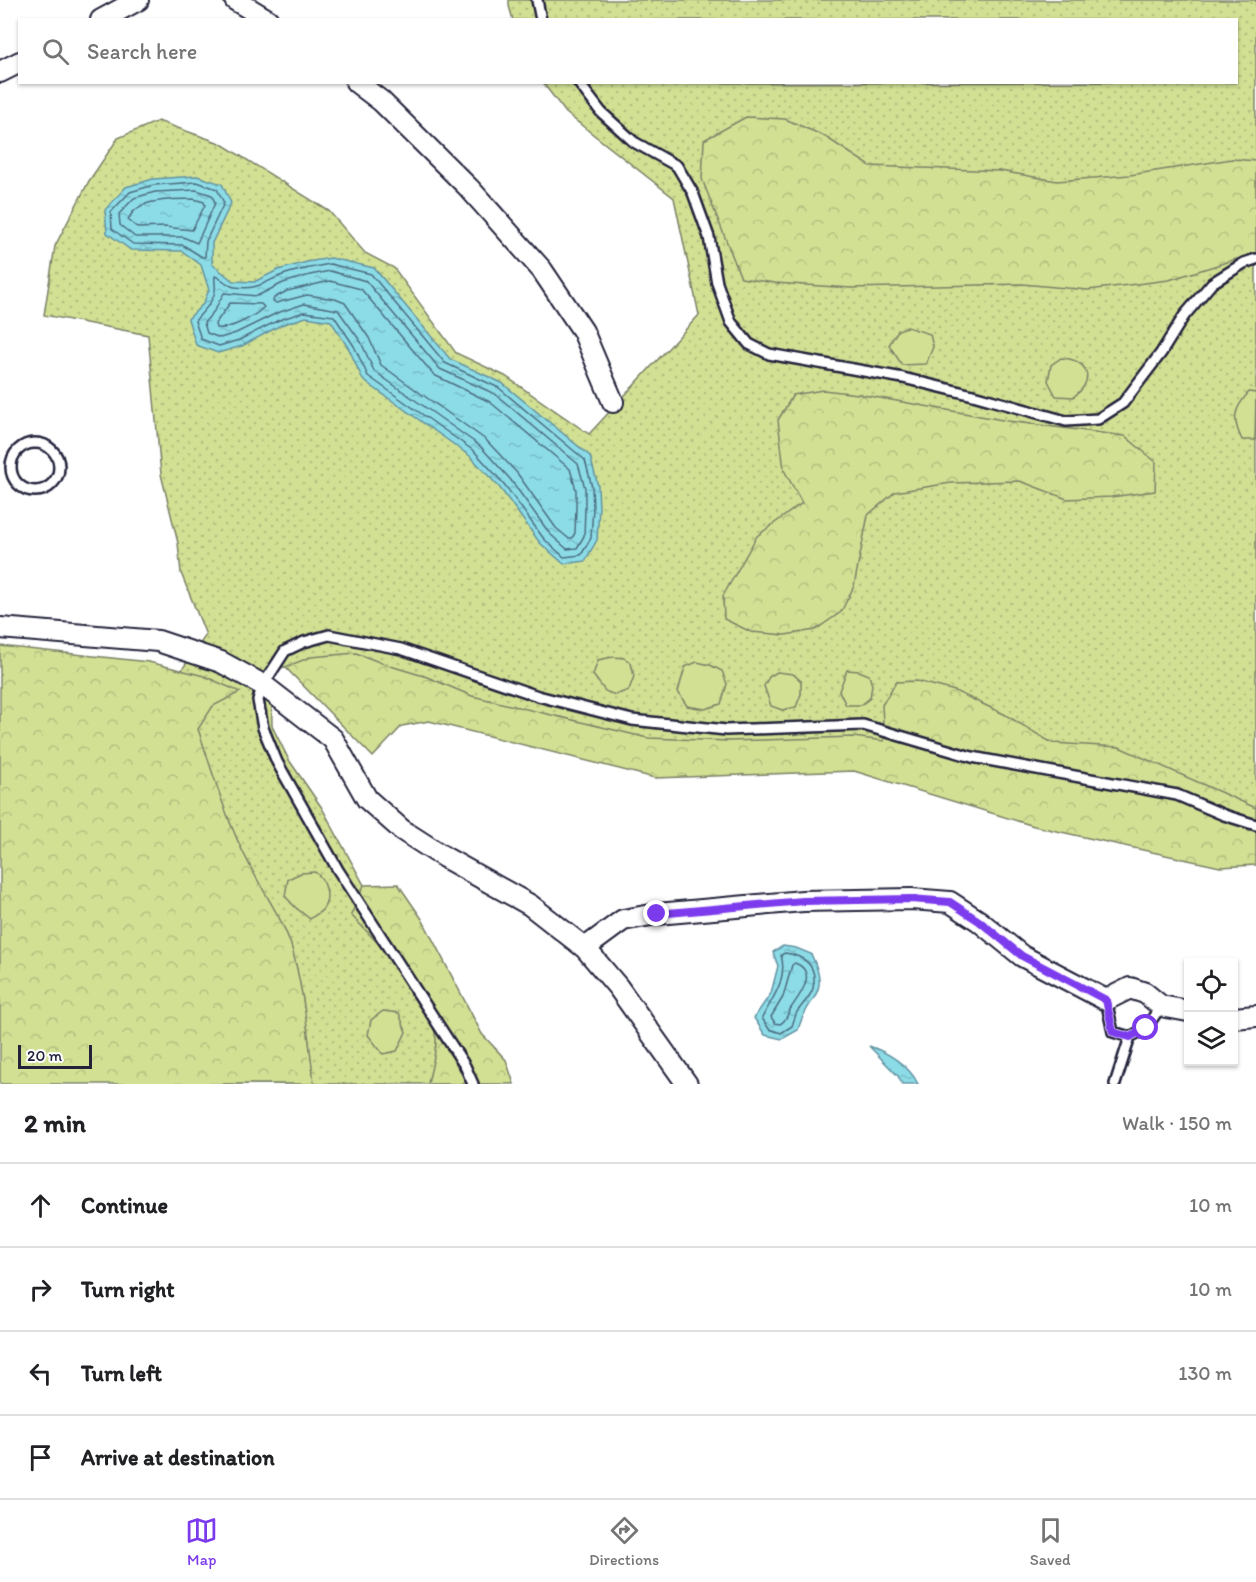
<!DOCTYPE html>
<meta charset="utf-8">
<style>
body{margin:0;font-family:Itim,sans-serif;background:#f2f2f2;color:#202124}
.controls{position:absolute;right:18px;bottom:18px;display:grid;overflow:hidden;border-radius:0px;box-shadow:0 2px 4px #0004}
.controls button{width:54px;height:54px;display:grid;place-items:center;padding:0;border:0;border-bottom:2px solid #e0e0e0;background:#fff;color:#202124;font:30px sans-serif}
.scale{position:absolute;left:18px;bottom:15px;width:74px;box-sizing:border-box;padding-left:6px;border:3px solid #22223b;border-top:0;font-size:16px;line-height:21px;white-space:nowrap;color:#22223b;-webkit-text-stroke:4px #fff;paint-order:stroke}
.stop{position:absolute;width:18px;height:18px;margin:-14px;border:4px solid #7c3aed;border-radius:50%;background:#fff}
.stop.end{background:#7c3aed;border-color:#fff;box-shadow:0 2px 6px #0008}
.list{margin:0;padding:0;list-style:none}
h2{display:flex;justify-content:space-between;align-items:center;height:78px;margin:0;padding:0 24px;font-size:26px}
h2 small{font-size:20px;font-weight:400;color:#757577}
.list li{display:grid;grid-template-columns:39px 1fr auto;gap:18px;align-items:center;box-sizing:border-box;height:84px;padding:0 24px;border-top:2px solid #e0e0e0}
.list b{display:block;font-size:22px;white-space:nowrap}
.list em{font-size:20px;font-style:normal;color:#757577}
.icon{flex:none;width:33px;height:33px;fill:none;stroke:currentColor;stroke-width:2;stroke-linecap:round;stroke-linejoin:round}
.map{position:relative;flex:none;width:1256px;height:1084px;overflow:hidden}
.search{position:absolute;background:#fff;box-shadow:0 2px 4px #0004;left:18px;right:18px;top:18px;height:66px;display:flex;align-items:center;gap:15px;box-sizing:border-box;padding:0 21px;border-radius:0px;color:#757577;font-size:22px}
.sheet{height:414px;background:#fff}
nav{display:flex;justify-content:space-around;align-items:center;box-sizing:border-box;height:84px;border-top:2px solid #e0e0e0;background:#fff;font-size:16px;color:#757577}
nav a{display:grid;justify-items:center;gap:3px}
nav .on{color:#7c3aed}
.map>svg:first-child{display:block}
.grass{fill:url(#grass-dots);stroke:#7a8167;stroke-width:1.5}
.forest{fill:url(#forest-crowns);stroke:#7a8167;stroke-width:1.5}
.park{fill:#d1e093;stroke:#7a8167;stroke-width:1.5}
.water{fill:url(#water-ripples);stroke:#6292a2;stroke-width:1.5}
.lines{fill:none;stroke-linecap:round;stroke-linejoin:round}
.shore{stroke:#4c6c80;stroke-width:1.5}
.service-casing{stroke:#22223b;stroke-width:14}
.minor-casing{stroke:#22223b;stroke-width:24}
.service{stroke:#fff;stroke-width:9}
.minor{stroke:#fff;stroke-width:20}
.route{stroke:#7c3aed;stroke-width:8}
</style>
<div class="map">
<svg width="1256" height="1084" viewBox="0 0 1256 1084">
<defs>
<pattern id="grass-dots" width="8" height="8" patternUnits="userSpaceOnUse" patternTransform="scale(1.5)"><rect width="8" height="8" fill="#d1e093"/><path d="M2 2h.1M6 6h.1" fill="none" stroke="#b3c080" stroke-width="1.8" stroke-linecap="round"/></pattern>
<pattern id="forest-crowns" width="20" height="18" patternUnits="userSpaceOnUse" patternTransform="scale(1.5)"><rect width="20" height="18" fill="#d1e093"/><path d="M2 6a3 3 0 1 1 6 0M12 15a3 3 0 1 1 6 0" fill="none" stroke="#b3c080"/></pattern>
<pattern id="water-ripples" width="26" height="14" patternUnits="userSpaceOnUse" patternTransform="scale(1.5)"><rect width="26" height="14" fill="#8cdce7"/><path d="M2 4q2-2 4 0t4 0M15 11q2-2 4 0t4 0" fill="none" stroke="#78bcc7"/></pattern>
</defs>
<rect width="100%" height="100%" fill="#fff"/>
<filter id="ink" filterUnits="userSpaceOnUse"><feTurbulence type="fractalNoise" baseFrequency=".0167" numOctaves="2"/><feDisplacementMap in="SourceGraphic" scale="12" xChannelSelector="R" yChannelSelector="G"/><feConvolveMatrix kernelMatrix="1 2 1 2 8 2 1 2 1" color-interpolation-filters="sRGB"/></filter>
<g filter="url(#ink)">
<path class="grass" d="M509,0h747v839l-354,-82 -250,4 -268,-77 -100,-17 -13,4 1,55 17,34 33,48 42,77 31,37 93,162h-267l-67,-374 52,-75 -25,-62 -3,-30 -17,-69 -13,-139 -104,-20 11,-69 34,-65 29,-43 40,-17 62,22 109,68 36,42 29,15 62,85 49,23 84,58 110,-119 -25,-117 -108,-85 -23,-30 693,-1v-62h-723l-4,-14z"/>
<path class="forest" d="M746,117l39,2 39,17 46,30 130,5 57,10 73,-6 102,-16 24,2v92l-87,27 -81,10 -66,-6 -171,4 -76,-5 -34,-5 -39,-99 2,-39z
M823,390l35,4 150,27 117,15 31,26 -1,29 -44,6 -44,2 -47,-18 -69,2 -56,9 -27,23 -14,71 -13,26 -26,18 -30,5 -34,-3 -27,-13 -1,-23 34,-60 45,-33 -18,-33 -6,-50 15,-25z
M0,646l149,16 55,14 36,16 -27,14 -15,23c15,44 28,91 50,133 14,29 37,59 45,90 11,43 16,88 21,132h-314z
M356,653l31,12 40,12 45,19 176,42 81,3 124,-4 31,4 -2,-36 14,-23 21,-1 38,10 49,23 48,29 67,4 137,61v57l-36,2 -186,-41 -180,-55 -199,7 -226,-57 -27,5 -29,31 -88,-90 26,-10z
M398,884l24,35 60,115 24,26 8,24h-86c2,-12 9,-34 8,-45 -4,-38 -58,-97 -85,-124l13,-30z"/>
<path class="park" d="M907,327l23,7 3,13 -7,17 -24,1 -13,-20 9,-15z
M1061,358c28,1 35,23 12,39l-17,-1 -8,-15 3,-16z
M1249,392l7,1 -1,47h-13c-10,-21 -9,-30 7,-48z
M613,657l11,1 7,5 3,13 -5,14 -14,5 -10,-4 -12,-16 5,-15z
M697,662l13,3 12,6 5,13 -6,20 -16,5 -18,-3 -9,-14 7,-25z
M847,670l12,1 10,4 3,10 -2,13 -9,7h-15l-7,-14z
M777,672l16,2 8,7v13l-5,13 -14,3 -11,-4 -7,-20 5,-9z
M315,872c11,8 16,25 8,37 -3,4 -10,7 -13,10l-15,-12 -10,-11 3,-17 13,-6z
M383,1011l16,2 7,19 -9,19 -14,3 -15,-19 3,-15z"/>
<path class="water" d="M197,176l25,8 9,19 -19,40v21l21,17 21,1 24,-12 29,-8 24,-4 43,10 76,91 52,24 88,73 8,30 1,22 -2,32 -12,21 -21,3 -24,-21 -40,-55 -30,-32 -107,-76 -14,-31 -18,-28 -25,-4 -25,8 -39,21 -24,7 -22,-8 -8,-26 15,-15 6,-14 -8,-25 -19,-14 -51,-1 -24,-17 -2,-23 21,-23 27,-8z
M783,946l13,2 15,6c21,43 -4,41 -13,76l-16,9 -17,-4 -11,-17 17,-25 7,-27 -5,-14z
M869,1046c18,6 40,19 49,38h-16l-4,-8z"/>
<g class="lines">
<path class="shore" d="M197,182l20,7 7,14 -18,38 -1,16h-3l-19,-12 -50,-1 -21,-15 -1,-17 19,-20 24,-7z
M196,190l16,5 3,8 -18,40 -14,-6h-48l-15,-12 -1,-11 15,-16 21,-6z
M194,199l10,3 1,3 -13,25 -27,-3 -27,1 -10,-8c10,-23 44,-20 66,-21z
M330,264l41,10 74,89 54,25 86,72 7,27 1,21 -2,30 -10,17 -17,2 -20,-18 -40,-55 -30,-33 -106,-75 -14,-30 -20,-30 -30,-4 -25,8 -40,20 -20,6 -18,-7 -6,-18c7,-9 18,-18 20,-30 1,-5 -1,-10 0,-15 7,2 12,10 20,11 21,3 26,-3 45,-11 16,-6 33,-9 50,-12z
M330,271l36,10 74,88 55,25 83,70 7,24v20l-1,28 -7,12 -10,1 -17,-15 -40,-55 -30,-33 -106,-75 -13,-29 -23,-32 -34,-6 -27,9 -41,20 -16,5 -13,-5 -3,-10 10,-12 10,-18 33,3 26,-13 27,-8z
M330,281l31,8 73,86 56,27 80,67 6,21v17l-1,26 -3,5h-4l-12,-10 -39,-55 -31,-33 -105,-75 -12,-27 -24,-35 -10,-4 -28,-4 -31,8 -3,-2 1,-3 13,-7z
M230,303l31,1 3,3c-10,10 -34,23 -48,21l-1,-4z
M785,953c20,3 33,13 28,35 -2,9 -11,16 -16,24 -2,4 -3,9 -5,14l-11,7 -12,-4 -7,-11c11,-21 26,-39 19,-63z
M795,963c24,9 4,33 -4,45 -5,7 -3,12 -11,16l-5,-1 -4,-6 12,-20 9,-32z"/>
<defs>
<path id="service" d="M537,0l4,20
M578,82l23,30 33,30 43,24 16,27 16,44 8,46 14,39 18,22 20,10 134,24 70,17 93,26 32,-2 25,-16 38,-50 23,-37 28,-33 32,-20 12,-4
M11 467a24 24 0 1 1 48 0a24 24 0 1 1-48 0Z
M1106,1000l7,32 17,5 16,-9 15,-22
M473,1084l-8,-18 -127,-196 -61,-108 -14,-34 -5,-28 5,-15 22,-34 19,-9 25,-7 72,14 137,47 94,24 94,10 137,-5 109,32 205,38 47,20 32,10
M1115,1084l15,-47"/>
<path id="minor" d="M235,0l33,20
M101,20l37,-20
M0,72l20,-10
M356,82l25,19 88,87 73,82 41,61 30,71
M0,628l158,13 63,21 42,23 70,54 34,60 35,31 42,27 86,48 55,43 33,39 69,97
M585,948l38,-28 34,-6 146,-13 108,-2 39,3 29,19 43,35 84,44 24,-12 15,5 16,13 27,5
M1234,1018l22,-2"/>
</defs>
<use href="#service" class="service-casing"/>
<use href="#minor" class="minor-casing"/>
<use href="#service" class="service"/>
<use href="#minor" class="minor"/>
</g>
</g>
<g class="lines" filter="url(#ink)">
<path class="route" d="M657,914l146,-13 108,-2 39,3 29,19 43,35 84,44 7,32 17,5 16,-9"/>
</g>
</svg>
<div class="controls">
<button><svg class="icon" aria-label="locate" viewBox="0 0 24 24"><circle cx="12" cy="12" r="6"/><path d="M12 2v4M12 18v4M2 12h4M18 12h4"/></svg></button>
<button><svg class="icon" aria-label="layers" viewBox="0 0 24 24"><path d="M12 4l9 5-9 5-9-5zM3 14l9 5 9-5"/></svg></button>
</div>
<div class="scale">20 m</div>
<div class="stop" style="left:1146px;top:1028px"></div>
<div class="stop end" style="left:657px;top:914px"></div>
<div class="search"><svg class="icon" aria-label="search" viewBox="0 0 24 24"><circle cx="10" cy="10" r="6"/><path d="M15 15l6 6"/></svg>Search here</div>
</div>
<section class="sheet">
<h2>2 min<small>Walk · 150 m</small></h2>
<ul class="list">
<li><svg class="icon" aria-label="ahead" viewBox="0 0 24 24"><path d="M12 20V5M6 11l6-6 6 6"/></svg><div><b>Continue</b></div><em>10 m</em></li>
<li><svg class="icon" aria-label="right" viewBox="0 0 24 24"><path d="M7 20v-9h11M14 6l5 5-5 5"/></svg><div><b>Turn right</b></div><em>10 m</em></li>
<li><svg class="icon" aria-label="left" viewBox="0 0 24 24"><path d="M17 20v-9H6M10 6l-5 5 5 5"/></svg><div><b>Turn left</b></div><em>130 m</em></li>
<li><svg class="icon" aria-label="arrive" viewBox="0 0 24 24"><path d="M6 21V4h12l-3 4 3 4H6"/></svg><div><b>Arrive at destination</b></div></li>
</ul>
</section>
<nav>
<a class="on"><svg class="icon" aria-label="map" viewBox="0 0 24 24"><path d="M3 6l6-2 6 2 6-2v14l-6 2-6-2-6 2zM9 4v14M15 6v14"/></svg>Map</a>
<a><svg class="icon" aria-label="directions" viewBox="0 0 24 24"><path d="M12 3l9 9-9 9-9-9zM9 14v-3h6M13 9l2 2-2 2"/></svg>Directions</a>
<a><svg class="icon" aria-label="saved" viewBox="0 0 24 24"><path d="M7 4h10v16l-5-4-5 4z"/></svg>Saved</a>
</nav>
